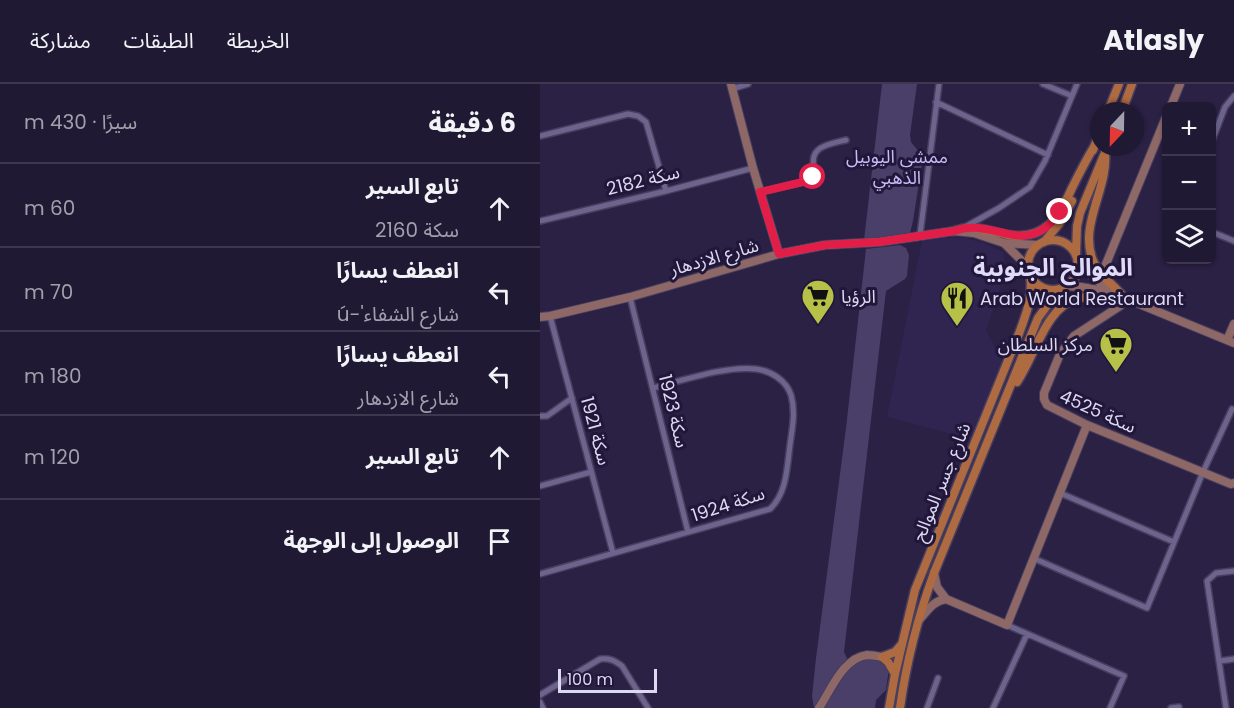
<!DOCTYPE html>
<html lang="ar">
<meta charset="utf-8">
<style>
body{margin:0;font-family:Poppins,"Noto Sans Arabic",sans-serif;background:#28223c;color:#f1f3f6;direction:rtl}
.controls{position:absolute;right:18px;top:18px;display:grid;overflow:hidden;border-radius:9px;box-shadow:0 2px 4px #0004}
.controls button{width:54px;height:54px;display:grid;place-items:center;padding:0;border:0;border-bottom:2px solid #3d384f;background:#201934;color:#f1f3f6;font:30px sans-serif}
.compass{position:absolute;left:550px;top:18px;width:54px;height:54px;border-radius:50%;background:#201934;box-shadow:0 2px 4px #0004;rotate:202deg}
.scale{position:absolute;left:18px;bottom:15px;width:99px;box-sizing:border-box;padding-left:6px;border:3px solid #ddd9f1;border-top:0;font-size:16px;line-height:21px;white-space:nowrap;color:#ddd9f1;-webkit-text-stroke:4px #21173a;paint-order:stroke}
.stop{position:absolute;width:18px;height:18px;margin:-14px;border:4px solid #e11d48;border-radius:50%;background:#fff}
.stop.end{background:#e11d48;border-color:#fff;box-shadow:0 2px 6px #0008}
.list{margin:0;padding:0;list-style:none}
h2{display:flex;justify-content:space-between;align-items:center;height:78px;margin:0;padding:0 24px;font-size:26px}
h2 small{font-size:20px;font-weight:400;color:#a2a0ac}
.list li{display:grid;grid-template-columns:39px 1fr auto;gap:18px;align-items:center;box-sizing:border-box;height:84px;padding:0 24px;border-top:2px solid #3d384f}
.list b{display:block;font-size:22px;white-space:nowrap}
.list p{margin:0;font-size:20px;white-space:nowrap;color:#a2a0ac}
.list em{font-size:20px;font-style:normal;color:#a2a0ac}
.icon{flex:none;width:33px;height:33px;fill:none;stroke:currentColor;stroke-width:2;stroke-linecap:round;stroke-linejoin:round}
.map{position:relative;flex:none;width:694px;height:624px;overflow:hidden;direction:ltr}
header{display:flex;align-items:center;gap:36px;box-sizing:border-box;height:84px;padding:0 30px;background:#201934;border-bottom:2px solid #3d384f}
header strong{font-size:28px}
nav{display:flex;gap:33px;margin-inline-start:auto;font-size:21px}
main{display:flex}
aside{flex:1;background:#201934}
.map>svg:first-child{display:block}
.built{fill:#302550}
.green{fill:#493f69}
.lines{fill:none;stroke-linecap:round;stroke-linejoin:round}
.street-casing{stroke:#483e5e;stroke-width:8}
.secondary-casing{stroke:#483e5e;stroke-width:10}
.primary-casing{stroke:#483e5e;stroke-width:11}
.street{stroke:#6c648d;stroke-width:5}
.secondary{stroke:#8d6867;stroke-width:8}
.primary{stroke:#ae6b41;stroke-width:8}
.route{stroke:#e11d48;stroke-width:8}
.labels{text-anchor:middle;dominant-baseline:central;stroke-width:6;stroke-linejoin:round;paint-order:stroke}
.park-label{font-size:18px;fill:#c7bcf6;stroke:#21173a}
.street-label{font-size:18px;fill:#ddd9f1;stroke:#21173a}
.poi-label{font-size:18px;fill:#ddd9f1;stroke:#21173a;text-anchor:start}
.district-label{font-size:24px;font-weight:bold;fill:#e0dbf8;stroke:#21173a}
</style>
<header>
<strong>Atlasly</strong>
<nav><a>الخريطة</a><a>الطبقات</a><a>مشاركة</a></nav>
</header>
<main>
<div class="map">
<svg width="694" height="624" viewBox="0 0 694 624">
<rect width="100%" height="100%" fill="#2a2145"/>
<path class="built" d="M404,154h21l19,5 19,9 1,5v20l-18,53 16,32 -31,77 -84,-22 35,-176z"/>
<path class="green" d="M342,0h35l-7,51 1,7 12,15 -10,64 -3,12 -46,7z
M360,161l6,3 3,7 -2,21 -2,3 -19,12 -42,361 3,6 -31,50h-2l-2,-12 4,-38 30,-230 20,-179z
M333,573l9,5 7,6 -3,22 -10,10 -1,8h-51l25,-40 6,-7z"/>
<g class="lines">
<defs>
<path id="street" d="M503,0l29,12
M192,5l16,-5
M396,18l112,53
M0,52l88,-22 10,2 8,6 20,69
M672,57l13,-34 9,-11
M220,108l47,-11c12,-11 1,-22 11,-31 6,-6 20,-8 28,-10
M0,137l126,-30 87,-23
M425,143l34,-19 31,-21 15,-26 32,-77
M672,148l22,9
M380,151l19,-151
M90,213l58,235
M10,232l63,237
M0,332h7l25,-18
M0,402l51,-14
M520,409l114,49
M493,474l114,50 56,-136 29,-63
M0,490l230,-65c17,-16 17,-42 20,-64 2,-16 6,-33 1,-50 -5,-15 -20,-24 -35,-26 -28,-4 -75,12 -103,19
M467,541l117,51 -14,32
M680,577l14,-2
M0,611l60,-36c9,-1 14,1 22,7l26,42
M0,618l3,6
M387,624l11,-30
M453,624l34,-74
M631,624l8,-1
M686,624l-19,-127 9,-8 18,-2"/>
<path id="secondary" d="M191,0l22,84 26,86
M631,22l9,-22
M464,159l24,24
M538,176l9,11 22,20
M566,180l60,-147
M526,202l15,1 29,5 124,51
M585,215l-5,7 -46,30 -14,18 -16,39v6l3,6 40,20 144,59 3,-1
M0,233l10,-1 80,-19 149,-43 46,-9 54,-3 75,-11 20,2 30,10 34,2
M687,256l7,-16
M394,489l3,14 9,12 61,26 80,-200
M380,535c8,-9 13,-18 26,-20
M279,624c12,-18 24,-50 48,-53 5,0 10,1 15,2"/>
<path id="primary" d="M568,27l11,-27
M582,27l10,-27
M553,66l6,-16
M565,68c4,37 -28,74 -11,111 7,15 22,23 31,36
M414,147c21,-7 34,0 54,4 37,6 51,-18 64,-47 7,-14 14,-28 22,-41
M488 181a25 25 0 1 1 50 0a25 25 0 1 1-50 0Z
M504,158l15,-18 13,-23
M536,170l1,-28 3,-13 24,-58
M477,298c18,-26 29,-76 61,-84 15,-3 32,1 47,1
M355,590l-7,-12 -6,-5 13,-5 6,-7
M349,624l6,-34 20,-84 105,-259c8,-22 13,-35 10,-58
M360,624c6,-44 19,-94 34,-135l104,-255 14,-19 12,-11"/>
</defs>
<use href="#street" class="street-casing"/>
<use href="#secondary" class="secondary-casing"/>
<use href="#primary" class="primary-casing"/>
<use href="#street" class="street"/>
<use href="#secondary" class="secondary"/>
<use href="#primary" class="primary"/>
</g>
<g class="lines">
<path class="route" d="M273,93l-6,4 -47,11 19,62 46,-9 54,-3 75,-11c42,-15 71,30 106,-19"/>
</g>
<defs>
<symbol id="supermarket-pin" viewBox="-11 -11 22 30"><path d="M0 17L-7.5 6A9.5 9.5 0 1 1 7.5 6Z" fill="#b7c147" stroke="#21173a"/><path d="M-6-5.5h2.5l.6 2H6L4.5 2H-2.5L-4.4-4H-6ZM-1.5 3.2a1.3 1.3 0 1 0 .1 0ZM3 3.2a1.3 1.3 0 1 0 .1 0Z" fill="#111"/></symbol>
<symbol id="restaurant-pin" viewBox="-11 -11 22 30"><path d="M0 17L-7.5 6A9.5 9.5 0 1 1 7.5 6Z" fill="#b7c147" stroke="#21173a"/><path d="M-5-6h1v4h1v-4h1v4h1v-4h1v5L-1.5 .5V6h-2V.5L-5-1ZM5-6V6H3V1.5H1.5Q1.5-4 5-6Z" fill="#111"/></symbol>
</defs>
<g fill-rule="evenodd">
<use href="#supermarket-pin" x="259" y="193" width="38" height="52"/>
<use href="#restaurant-pin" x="398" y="195" width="38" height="52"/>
<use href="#supermarket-pin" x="557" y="241" width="38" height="52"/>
</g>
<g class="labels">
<g class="park-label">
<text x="357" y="72">ممشى اليوبيل<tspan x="357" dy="21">الذهبي</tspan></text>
</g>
<g class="street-label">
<text transform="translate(103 96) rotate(-14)">سكة 2182</text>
<text transform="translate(174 173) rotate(-16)">شارع الازدهار</text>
<text transform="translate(134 327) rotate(76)">سكة 1923</text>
<text transform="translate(558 327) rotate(24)">سكة 4525</text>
<text transform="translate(56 347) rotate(75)">سكة 1921</text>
<text transform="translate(401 398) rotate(-68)">شارع جسر الموالح</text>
<text transform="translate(188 420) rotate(-18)">سكة 1924</text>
</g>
<g class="poi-label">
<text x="301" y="212">الرؤيا</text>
<text x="440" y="214">Arab World Restaurant</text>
<text x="553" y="260" text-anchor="end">مركز السلطان</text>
</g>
<g class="district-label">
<text x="513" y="183">الموالح الجنوبية</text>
</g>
</g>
</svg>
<div class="controls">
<button>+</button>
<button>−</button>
<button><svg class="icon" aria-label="layers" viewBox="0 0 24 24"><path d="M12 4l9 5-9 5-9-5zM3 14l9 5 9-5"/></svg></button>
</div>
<svg class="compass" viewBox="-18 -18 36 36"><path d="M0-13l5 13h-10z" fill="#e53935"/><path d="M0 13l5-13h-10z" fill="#a2a0ac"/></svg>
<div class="scale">100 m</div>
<div class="stop" style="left:273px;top:93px"></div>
<div class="stop end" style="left:520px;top:128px"></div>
</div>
<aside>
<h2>6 دقيقة<small>سيرًا · 430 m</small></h2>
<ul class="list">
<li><svg class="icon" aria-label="ahead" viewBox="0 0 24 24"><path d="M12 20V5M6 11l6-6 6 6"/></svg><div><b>تابع السير</b><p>سكة 2160</p></div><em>60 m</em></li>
<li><svg class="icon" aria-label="left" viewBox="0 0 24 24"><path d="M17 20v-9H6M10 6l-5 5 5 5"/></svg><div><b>انعطف يسارًا</b><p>شارع الشفاء'-ú</p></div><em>70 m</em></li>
<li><svg class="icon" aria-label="left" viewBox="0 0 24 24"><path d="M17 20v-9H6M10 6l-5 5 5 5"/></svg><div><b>انعطف يسارًا</b><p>شارع الازدهار</p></div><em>180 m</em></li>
<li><svg class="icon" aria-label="ahead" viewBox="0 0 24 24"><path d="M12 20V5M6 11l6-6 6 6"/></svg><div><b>تابع السير</b></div><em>120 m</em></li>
<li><svg class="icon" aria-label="arrive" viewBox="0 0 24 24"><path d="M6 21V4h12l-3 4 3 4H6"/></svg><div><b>الوصول إلى الوجهة</b></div></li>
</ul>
</aside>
</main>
